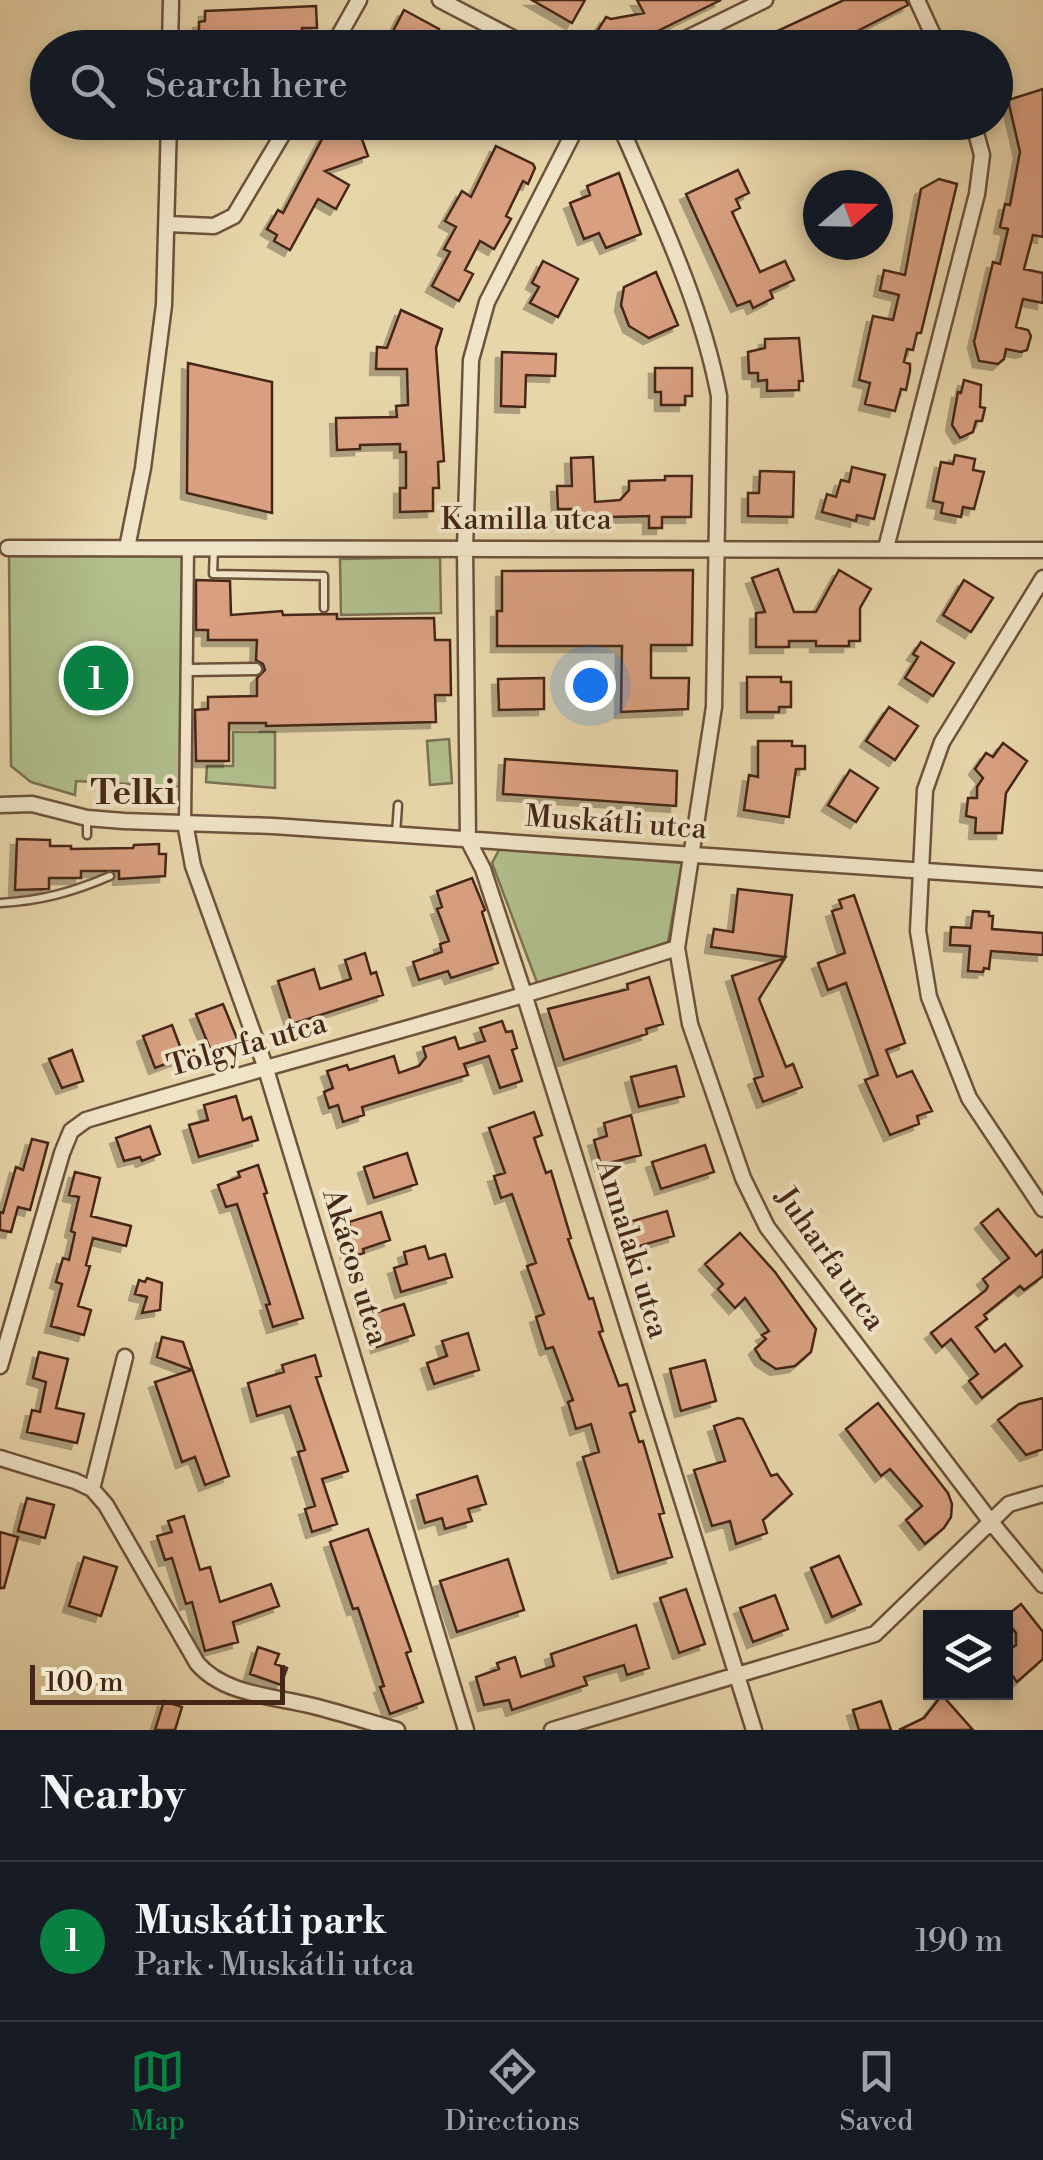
<!DOCTYPE html>
<meta charset="utf-8">
<style>
body{margin:0;font-family:"Libre Bodoni",serif;background:#242831;color:#f1f3f6}
.controls{position:absolute;right:30px;bottom:30px;display:grid;overflow:hidden;border-radius:0px;box-shadow:0 5px 15px #0003}
.controls button{width:90px;height:90px;display:grid;place-items:center;padding:0;border:0;border-bottom:2px solid #363941;background:#171b24;color:#f1f3f6;font:50px sans-serif}
.compass{position:absolute;left:803px;top:170px;width:90px;height:90px;border-radius:50%;background:#171b24;box-shadow:0 5px 15px #0003;rotate:70deg}
.scale{position:absolute;left:30px;bottom:25px;width:255px;box-sizing:border-box;padding-left:10px;border:5px solid #462617;border-top:0;font-size:28px;line-height:35px;white-space:nowrap;color:#462617;-webkit-text-stroke:8px #f0e4c8;paint-order:stroke}
.you{position:absolute;left:590px;top:685px;width:35px;height:35px;margin:-25px;border:8px solid #fff;border-radius:50%;background:#1a73e8;box-shadow:0 0 0 15px #1a73e833}
.badge{display:grid;place-items:center;width:65px;height:65px;border-radius:50%;background:#0b8043;color:#fff;font-size:32px;font-weight:700}
.pin{position:absolute;translate:-50% -50%;border:5px solid #fff;box-shadow:0 2px 10px #0006}
.list{margin:0;padding:0;list-style:none}
h2{display:flex;justify-content:space-between;align-items:center;height:130px;margin:0;padding:0 40px;font-size:42px}
h2 small{font-size:32px;font-weight:400;color:#9ea1a6}
.list li{display:grid;grid-template-columns:65px 1fr auto;gap:30px;align-items:center;box-sizing:border-box;height:160px;padding:0 40px;border-top:2px solid #363941}
.list b{display:block;font-size:38px;white-space:nowrap}
.list p{margin:0;font-size:32px;white-space:nowrap;color:#9ea1a6}
.list em{font-size:32px;font-style:normal;color:#9ea1a6}
.icon{flex:none;width:55px;height:55px;fill:none;stroke:currentColor;stroke-width:2;stroke-linecap:round;stroke-linejoin:round}
.map{position:relative;flex:none;width:1043px;height:1730px;overflow:hidden}
.search{position:absolute;background:#171b24;box-shadow:0 5px 15px #0003;left:30px;right:30px;top:30px;height:110px;display:flex;align-items:center;gap:25px;box-sizing:border-box;padding:0 35px;border-radius:55px;color:#9ea1a6;font-size:38px}
.sheet{height:290px;background:#171b24}
nav{display:flex;justify-content:space-around;align-items:center;box-sizing:border-box;height:140px;border-top:2px solid #363941;background:#171b24;font-size:28px;color:#9ea1a6}
nav a{display:grid;justify-items:center;gap:5px}
nav .on{color:#0b8043}
.map>svg:first-child{display:block}
.green{fill:#b1bf8d;stroke:#7c7252;stroke-width:2.5}
.building{fill:#d8a081;stroke:#462617;stroke-width:2.5;filter:url(#shadow)}
.lines{fill:none;stroke-linecap:round;stroke-linejoin:round}
.service-casing{stroke:#6e523c;stroke-width:11}
.pedestrian-casing{stroke:#6e523c;stroke-width:15}
.minor-casing{stroke:#6e523c;stroke-width:19}
.service{stroke:#f0e4c8;stroke-width:6}
.pedestrian{stroke:#f0e4c8;stroke-width:10}
.minor{stroke:#f0e4c8;stroke-width:14}
.labels{text-anchor:middle;dominant-baseline:central;stroke-width:8;stroke-linejoin:round;paint-order:stroke}
.street-label{font-size:30px;fill:#462617;stroke:#f0e4c8}
.quarter-label{font-size:35px;font-weight:bold;fill:#462617;stroke:#f0e4c8}
</style>
<div class="map">
<svg width="1043" height="1730" viewBox="0 0 1043 1730">
<defs>
<filter id="shadow"><feDropShadow dx="-6" dy="6" stdDeviation="0" flood-color="#0004"/></filter>
</defs>
<rect width="100%" height="100%" fill="#e8d6ab"/>
<filter id="stains"><feTurbulence type="fractalNoise" baseFrequency=".002" numOctaves="4"/><feColorMatrix values="0 0 0 0 .2 0 0 0 0 .09 0 0 0 0 .02 0 0 0 .5 -.17"/></filter>
<radialGradient id="worn" r=".72"><stop offset=".6" stop-color="#630" stop-opacity="0"/><stop offset="1" stop-color="#630" stop-opacity=".3"/></radialGradient>
<path class="green" d="M9,556h174l-1,231 -106,-6 -1,14 -44,-13 -20,-16z
M440,557l1,56 -100,2 -1,-56z
M233,732h42v56l-69,-6 1,-16h26z
M449,739l3,44 -22,2 -3,-44z
M500,848l182,15 -14,79 -130,43 -46,-122z"/>
<path class="building" d="M532,0h53l-13,23z
M637,0h84l-98,48h-11l-19,-10 13,-21 5,2 33,-6z
M844,0h62l2,5 -84,43h-83z
M316,6l1,22h-15v7l-63,-1v14h-31v-5h-9v-21l6,-1v-10z
M404,10l35,19 -10,19h-24l-16,-9z
M1043,89v148l-10,-2 -9,34 19,4v30l-20,-4 -7,28 12,3 3,6 -4,14 -6,2 -15,-3 -2,10 -6,5 -19,-3 -5,-19 19,-80 7,2 8,-35 -8,-2 5,-23 5,1 10,-53 -12,-52z
M331,122h25l12,34 -43,15 24,14 -13,24 -18,-10 -28,51 -16,-9 3,-6 -10,-6 11,-19 5,3z
M496,146l37,18 2,4 -7,16 -5,-3 -17,35 5,3 -17,30 -14,-8 -15,29 8,4 -14,27 -27,-15 18,-34 -6,-3 12,-22 -11,-6 17,-30 9,6z
M738,170l11,23 -13,6 4,9 -8,4 28,60 25,-11 9,19 -24,11 3,7 -20,10 -3,-7 -13,5 -51,-112z
M619,173l22,61 -35,14 -7,-15 -15,6 -14,-36 20,-8 -3,-9z
M939,179l18,5 -36,149h-4l-4,17 -6,-1 -3,13 6,2v7l-4,19 -5,-1 -6,22 -30,-7 5,-21 -11,-3 14,-64 20,4 6,-25 -19,-5 4,-20 21,5 16,-86z
M543,261l35,18 -20,38 -28,-14 9,-16 -7,-4z
M656,272l22,53 -29,13 -20,-12 -8,-21 3,-18z
M401,310l41,19 -6,19 8,113 -6,1 1,26h-6v23l-33,1v-24h6v-36h-6v-8l-40,1v4l-23,1 -1,-32 61,-1 -1,-11 12,-1 -1,-36h-31l1,-22 10,1z
M799,338l4,43h-4v9l-32,1v-11l-9,1v-8h-9l-1,-21 17,-4v-9z
M502,352l54,2 -1,22 -29,-1 -1,32 -24,-1z
M188,363l84,19v131l-85,-20z
M655,368h37v28h-7v9h-24v-13h-6z
M964,380l17,5 -1,22 5,1 -3,13h-6l-3,11 -13,6 -8,-13 6,-33 3,1z
M955,455l20,4 -2,11 11,2 -10,37 -11,-2 -2,10 -20,-4 2,-10 -10,-2 8,-39 12,2z
M593,457l2,45 25,-2 9,-10v-9l36,-1v-4h27l-1,41h-29v11h-13v-12l-76,2 -1,-9h-14l-1,-23h15l-1,-28z
M852,467l33,8 -11,44 -17,-4 -1,6 -34,-9 5,-18 9,3 5,-17 8,2z
M760,471l34,1 -1,45 -45,-1v-23h11z
M778,569l16,43h22l23,-42 32,19 -11,19v33h-11v5h-33v-5h-27v6h-33v-34l9,-1 -13,-34z
M693,570l-1,75h-41v33h38l-1,31 -67,3 1,-66h-125v-35h5v-40z
M196,580l34,1 1,34 51,-4 1,4 54,-1v5l97,-1 1,22h15l1,55h-16l1,27 -170,4v-3h-37v38h-33l-1,-51 13,-1v-12l49,-1v-18l8,-8 -2,-6 -7,-4 1,-20h-49v-10h-12z
M964,580l29,18 -22,34 -28,-17z
M921,642l33,21 -21,33 -28,-18 13,-21 -5,-3z
M747,677h34v5h10v25h-12v5h-32z
M544,678v31l-45,1 -1,-31z
M889,707l29,19 -23,34 -29,-19z
M758,741h34v5h13v23h-9l-7,48 -45,-7 5,-35 9,2z
M1003,743l24,18 -21,32 -4,40h-27l1,-15 -10,-2 2,-18h9v-11l6,-9 -8,-9 11,-16 7,4z
M505,759l172,12 -1,35 -173,-12z
M850,770l28,18 -22,34 -28,-17z
M17,839l33,1v6h21v3l62,-1 1,-3 25,-1v10h7l-1,22 -46,3v-8h-38v7h-32v11l-34,1z
M472,878l13,32 -3,2 16,51 -47,15 -3,-7 -29,9 -6,-18 29,-10 -2,-8 9,-3 -12,-32 5,-2 -5,-16z
M738,889l54,6 -7,62 -74,-10 3,-18 19,3z
M854,895l51,148 -19,7 11,27 15,-6 20,40 -15,5 2,8 -29,11 -25,-55 13,-5 -32,-92 -18,7 -10,-27 27,-10 -13,-42 10,-3 -3,-8z
M973,911l16,1v4h4l-1,13 51,4v22l-52,-4 -2,18 -5,-1 -1,4 -15,-1 2,-25 -20,-1 1,-18 20,1z
M365,953l6,21 5,-2 7,23 -91,29 -14,-43 36,-12 6,20 31,-10 -6,-19z
M785,958l-26,41 27,68 7,-3 9,23 -39,15 -9,-23 9,-3 -31,-100z
M649,977l14,47 -17,5 1,5 -83,26 -16,-51 80,-20 -1,-5z
M223,1004l15,37 -27,10 -15,-37z
M502,1021l4,11 6,-1 5,17 -5,2 10,31 -22,7 -11,-32 -25,8 4,11 -106,32 2,8 -21,7 -5,-17 -9,3 -5,-16 9,-4 -6,-17 20,-6 2,5 45,-14 5,17 20,-7 7,-9 -3,-10 32,-10 4,12 26,-8 -5,-13z
M172,1025l12,32 -29,11 -12,-32z
M72,1050l11,31 -21,7 -13,-29z
M676,1066l8,30 -45,11 -8,-30z
M236,1096l7,24 8,-3 7,23 -59,17 -10,-32 19,-5 -4,-15z
M534,1112l8,23 -8,3 12,35 5,-2 20,67 -3,1 21,60 4,-1 10,33 -4,1 20,54 8,-2 8,27 -5,2 9,29 4,-1 21,72 -5,1 13,43 -54,16 -35,-116 16,-5 -8,-28 -15,5 -8,-27 5,-2 -20,-53 -7,2 -10,-32 8,-3 -17,-48 9,-3 -24,-69 -11,4 -7,-22 11,-3 -16,-45z
M631,1115l10,40 -40,10 -7,-25 13,-4 -3,-13z
M150,1126l10,28 -18,7 -2,-4 -16,4 -8,-23z
M32,1139l16,4 -18,67 -12,-3 -7,25 -11,-2v-18l3,1 13,-46 7,3z
M705,1145l9,27 -53,17 -9,-27z
M407,1153l10,31 -43,14 -10,-31z
M258,1165l9,28 -3,1 39,124 -30,9 -7,-22 4,-1 -33,-100 -11,3 -8,-22 22,-8 -2,-5z
M75,1172l25,6 -9,38 40,10 -5,20 -33,-8 -7,27 4,1 -12,40 13,4 -7,25 -33,-9 11,-42 -6,-2 7,-24 6,2 6,-27 -4,-2 8,-34 -10,-2z
M998,1209l38,47 7,-6v26l-19,14 -4,-4 -36,29 3,4 -11,8 19,25 10,-8 17,22 -40,32 -13,-17 9,-7 -27,-35 -9,8 -11,-14 55,-43 2,-4 -5,-7 26,-21 -28,-35z
M667,1211l7,25 -45,13 -7,-25z
M381,1212l9,28 -27,9 1,4 -15,5 -9,-29 10,-3 -1,-4z
M740,1233l35,39 41,57 -5,23 -16,14 -19,3 -15,-10 -6,-10 11,-10 -4,-4 7,-4 -24,-33 -10,10 -17,-19 5,-5 -18,-20z
M425,1246l4,13 16,-5 7,23 -51,15 -7,-24 13,-4 -3,-12z
M147,1278l15,5 -2,27 -18,3 5,-16 -12,-3 4,-14 6,2z
M404,1304l10,31 -37,12 -9,-32z
M468,1333l11,37 -45,14 -7,-21 20,-7 -5,-15z
M162,1337l21,5 46,134 -24,9 -10,-28 -13,5 -27,-80 37,-12 -35,-13z
M39,1352l29,7 -12,49 28,6 -7,29 -50,-11 5,-22 8,2 6,-30 -13,-4z
M315,1355l6,21 -5,1 32,94 -26,8 15,45 -25,8 -7,-23 10,-3 -17,-54 7,-2 -15,-44 -33,10 -9,-33 36,-11 -2,-7z
M705,1360l11,41 -35,10 -11,-42z
M1043,1398v51l-17,6 -28,-35 21,-16z
M878,1403l70,90 4,11 -1,13 -7,11 -19,16 -19,-24 16,-14 -32,-37 -9,7 -35,-47z
M738,1418l5,1 28,57 6,-2 15,20 -29,26 4,13 -31,11 -6,-23 -18,5 -18,-56 31,-9 -11,-35z
M477,1476l9,28 -18,5 4,12 -27,8 -3,-11 -17,5 -8,-28z
M27,1498l27,7 -9,33 -27,-7z
M184,1516l16,54 10,-3 10,35 51,-18 8,22 -46,16 5,20 -33,9 -13,-49 -6,2 -14,-46 -7,2 -8,-24 15,-4 -4,-11z
M368,1529l43,122 -5,2 17,49 -33,12 -10,-27 4,-1 -26,-78 -5,1 -23,-67z
M0,1532l18,5 -14,51h-4z
M839,1556l22,48 -29,13 -21,-49z
M84,1557l33,10 -16,49 -32,-10z
M508,1559l16,51 -67,22 -17,-51z
M686,1589l19,55 -26,9 -19,-55z
M775,1595l13,34 -35,13 -13,-34z
M1021,1604l22,28v27l-26,23 -11,-15v-15l10,-7v-12l-12,-15z
M636,1625l13,43 -22,7 -3,-10 -40,12 3,8 -75,25 -3,-10 -25,5 -8,-28 23,-8 -2,-6 18,-6 6,20 33,-11 -3,-12z
M258,1647l21,7 -4,10 12,4 -6,17 -31,-11z
M942,1695l31,35h-74l25,-12z
M164,1701l18,6 -7,23h-20z
M881,1701l10,29h-32l-6,-20z"/>
<g class="lines">
<defs>
<path id="service" d="M214,548l-1,26 111,2v32
M87,818v17
M396,834l2,-29
M0,903c40,-2 73,-11 110,-27"/>
<path id="pedestrian" d="M189,670l67,-1
M185,823l3,-276"/>
<path id="minor" d="M440,0l92,48
M917,0l22,48
M170,48l1,-48
M332,48l27,-48
M667,48l98,-48
M579,122l-92,180 -16,58 -6,188 3,292 15,29 42,128 229,733
M616,122l10,17c36,83 76,167 93,257l-5,311 -37,241 13,76 53,154 24,49 224,295 52,63
M168,224l46,2 20,-10 56,-94
M8,548l1035,2
M127,548l16,-80 21,-163 5,-183
M886,548l91,-354 5,-39 -9,-33
M1043,578l-101,164 -17,48 -7,141 11,66 40,101 74,111
M0,805l32,-1 55,14 37,3 149,5 770,53
M185,823l8,43 72,200 201,664
M0,1366l62,-213 9,-22 15,-11c197,-59 395,-109 591,-172
M0,1458l75,23 17,8 14,16 91,158c27,32 77,33 116,43 28,7 56,16 84,24
M92,1489l33,-132
M552,1730l323,-96 134,-130 34,-10"/>
</defs>
<use href="#service" class="service-casing"/>
<use href="#pedestrian" class="pedestrian-casing"/>
<use href="#minor" class="minor-casing"/>
<use href="#service" class="service"/>
<use href="#pedestrian" class="pedestrian"/>
<use href="#minor" class="minor"/>
</g>
<g class="labels">
<g class="street-label">
<text x="526" y="520">Kamilla utca</text>
<text transform="translate(616 823) rotate(4)">Muskátli utca</text>
<text transform="translate(247 1045) rotate(-16)">Tölgyfa utca</text>
<text transform="translate(632 1249) rotate(73)">Annalaki utca</text>
<text transform="translate(830 1259) rotate(55)">Juharfa utca</text>
<text transform="translate(355 1267) rotate(73)">Akácos utca</text>
</g>
<g class="quarter-label">
<text x="133" y="793">Telki</text>
</g>
</g>
<rect width="100%" height="100%" filter="url(#stains)"/>
<rect width="100%" height="100%" fill="url(#worn)"/>
</svg>
<div class="controls">
<button><svg class="icon" aria-label="layers" viewBox="0 0 24 24"><path d="M12 4l9 5-9 5-9-5zM3 14l9 5 9-5"/></svg></button>
</div>
<svg class="compass" viewBox="-18 -18 36 36"><path d="M0-13l5 13h-10z" fill="#e53935"/><path d="M0 13l5-13h-10z" fill="#9ea1a6"/></svg>
<div class="scale">100 m</div>
<div class="you"></div>
<div class="pin badge" style="left:96px;top:678px">1</div>
<div class="search"><svg class="icon" aria-label="search" viewBox="0 0 24 24"><circle cx="10" cy="10" r="6"/><path d="M15 15l6 6"/></svg>Search here</div>
</div>
<section class="sheet">
<h2>Nearby<small></small></h2>
<ul class="list">
<li><span class="badge">1</span><div><b>Muskátli park</b><p>Park · Muskátli utca</p></div><em>190 m</em></li>
</ul>
</section>
<nav>
<a class="on"><svg class="icon" aria-label="map" viewBox="0 0 24 24"><path d="M3 6l6-2 6 2 6-2v14l-6 2-6-2-6 2zM9 4v14M15 6v14"/></svg>Map</a>
<a><svg class="icon" aria-label="directions" viewBox="0 0 24 24"><path d="M12 3l9 9-9 9-9-9zM9 14v-3h6M13 9l2 2-2 2"/></svg>Directions</a>
<a><svg class="icon" aria-label="saved" viewBox="0 0 24 24"><path d="M7 4h10v16l-5-4-5 4z"/></svg>Saved</a>
</nav>
